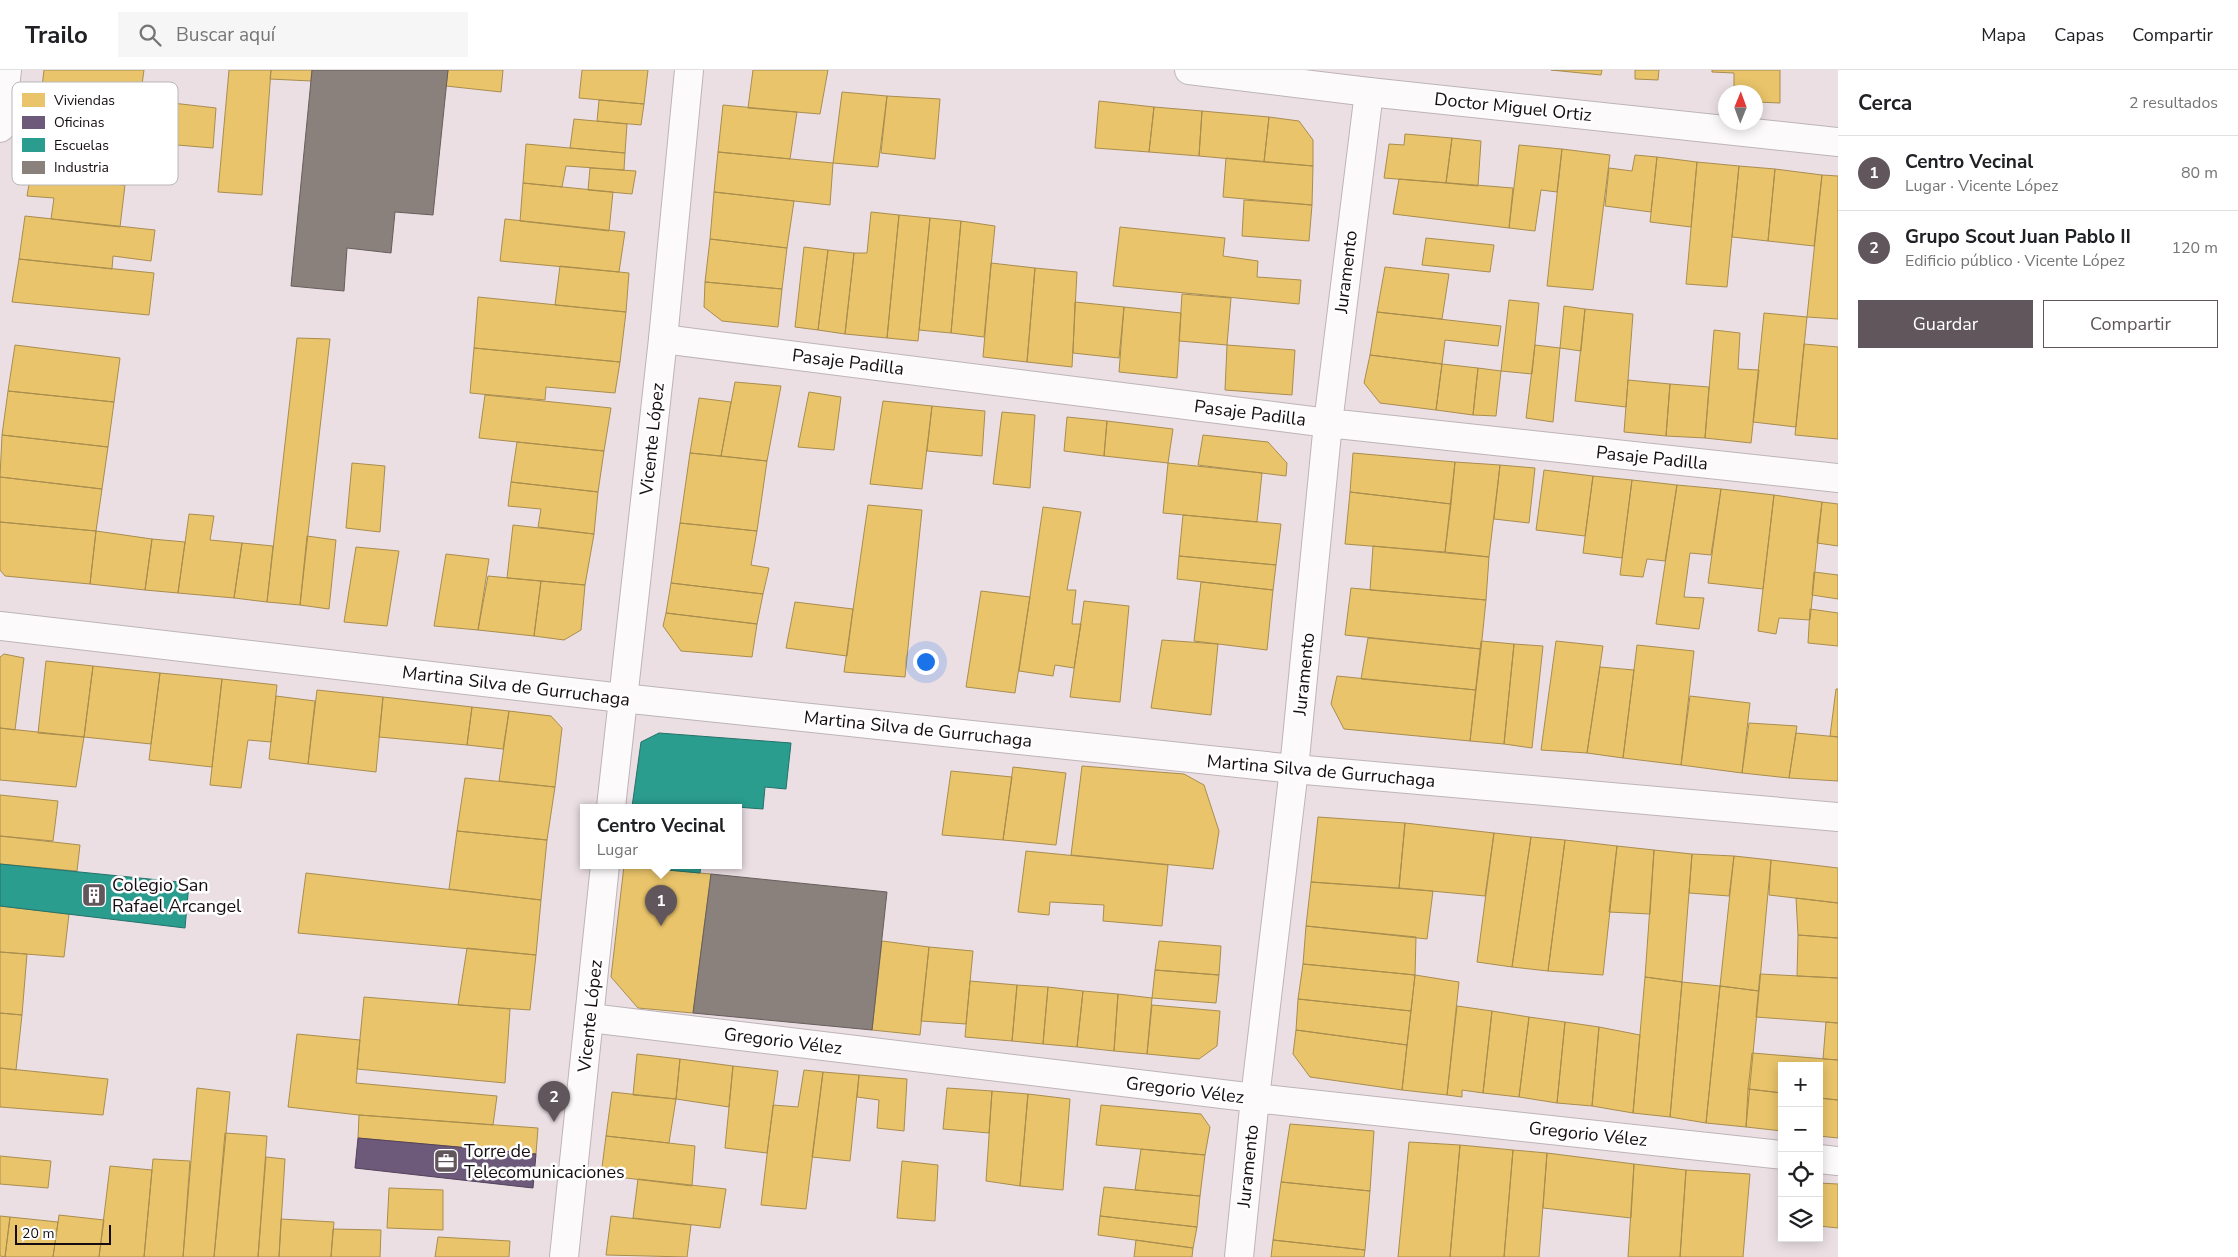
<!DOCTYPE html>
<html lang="es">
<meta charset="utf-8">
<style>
body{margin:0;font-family:"Nunito Sans",sans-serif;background:#f6f6f6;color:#202124}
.controls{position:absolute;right:15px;bottom:15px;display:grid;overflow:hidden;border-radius:0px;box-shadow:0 2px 12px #0003}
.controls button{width:45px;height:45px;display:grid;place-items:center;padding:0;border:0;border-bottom:1px solid #e0e0e0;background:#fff;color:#202124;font:25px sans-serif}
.compass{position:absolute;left:1718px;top:15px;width:45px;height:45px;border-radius:50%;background:#fff;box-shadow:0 2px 12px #0003;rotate:1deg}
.scale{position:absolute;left:15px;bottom:12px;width:96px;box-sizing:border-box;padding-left:5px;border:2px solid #150d11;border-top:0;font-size:14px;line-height:18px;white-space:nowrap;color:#150d11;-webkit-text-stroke:4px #fff;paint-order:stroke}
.you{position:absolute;left:925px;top:591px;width:18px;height:18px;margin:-12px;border:4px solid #fff;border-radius:50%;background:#1a73e8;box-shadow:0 0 0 8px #1a73e833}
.badge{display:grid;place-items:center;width:32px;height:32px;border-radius:50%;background:#60565b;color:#fff;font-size:16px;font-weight:700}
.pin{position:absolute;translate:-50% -41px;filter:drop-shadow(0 1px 2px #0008)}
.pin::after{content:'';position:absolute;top:26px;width:18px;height:15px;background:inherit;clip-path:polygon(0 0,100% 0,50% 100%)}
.popup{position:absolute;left:580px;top:734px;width:162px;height:65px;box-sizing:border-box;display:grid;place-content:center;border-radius:0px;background:#fff;filter:drop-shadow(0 1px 4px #0005);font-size:16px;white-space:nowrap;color:#757577}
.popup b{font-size:19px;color:#202124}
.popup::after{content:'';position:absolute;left:50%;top:100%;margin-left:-10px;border:10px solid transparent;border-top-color:#fff}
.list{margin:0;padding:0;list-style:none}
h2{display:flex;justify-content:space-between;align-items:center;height:65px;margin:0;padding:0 20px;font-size:21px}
h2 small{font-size:16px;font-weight:400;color:#757577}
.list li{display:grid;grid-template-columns:32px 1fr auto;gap:15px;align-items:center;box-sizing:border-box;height:75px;padding:0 20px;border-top:1px solid #e0e0e0}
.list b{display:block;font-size:19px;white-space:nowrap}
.list p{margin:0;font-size:16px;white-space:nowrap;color:#757577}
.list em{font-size:16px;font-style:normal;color:#757577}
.actions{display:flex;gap:10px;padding:15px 20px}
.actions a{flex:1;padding:11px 0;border:1px solid #60565b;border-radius:0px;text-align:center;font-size:18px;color:#60565b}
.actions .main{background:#60565b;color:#fff}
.icon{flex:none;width:28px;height:28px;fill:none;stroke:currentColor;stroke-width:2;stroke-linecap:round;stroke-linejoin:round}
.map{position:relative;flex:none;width:1838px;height:1187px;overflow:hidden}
header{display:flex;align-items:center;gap:30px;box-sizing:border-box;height:70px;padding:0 25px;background:#fff;border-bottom:1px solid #e0e0e0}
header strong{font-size:24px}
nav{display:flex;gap:28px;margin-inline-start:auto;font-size:18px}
.search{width:350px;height:45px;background:#f6f6f6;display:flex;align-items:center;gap:12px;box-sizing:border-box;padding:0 18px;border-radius:0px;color:#757577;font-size:19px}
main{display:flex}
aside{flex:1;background:#fff}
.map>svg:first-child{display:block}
.homes{fill:#e9c46a;stroke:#a98d4f}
.offices{fill:#6d597a;stroke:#53425a}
.schools{fill:#2a9d8f;stroke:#247269}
.industry{fill:#8a817c;stroke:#675e5c}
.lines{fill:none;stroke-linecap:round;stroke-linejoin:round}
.street-casing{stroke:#bdb4b8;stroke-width:30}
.secondary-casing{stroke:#bdb4b8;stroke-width:30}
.street{stroke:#fcfafb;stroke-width:28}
.secondary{stroke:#fcfafb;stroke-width:28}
.labels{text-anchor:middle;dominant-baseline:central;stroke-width:5;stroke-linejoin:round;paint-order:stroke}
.street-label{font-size:18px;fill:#150d11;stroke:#fff}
.poi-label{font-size:18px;fill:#150d11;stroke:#fff;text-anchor:start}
.key{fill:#fff;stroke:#b9b6b8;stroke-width:1}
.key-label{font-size:14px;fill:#150d11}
</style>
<header>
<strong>Trailo</strong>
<div class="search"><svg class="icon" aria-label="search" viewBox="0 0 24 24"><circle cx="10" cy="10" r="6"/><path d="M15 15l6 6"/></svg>Buscar aquí</div>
<nav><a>Mapa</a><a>Capas</a><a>Compartir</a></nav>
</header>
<main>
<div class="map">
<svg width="1838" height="1187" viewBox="0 0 1838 1187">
<rect width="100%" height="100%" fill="#ebdfe4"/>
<path class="homes" d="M44,0h100l-4,29 -74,-5 -1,13 -25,-3z
M229,0h42l-9,125 -44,-3z
M271,0h41l-1,11 -41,-2z
M448,0h55l-2,22 -55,-6z
M582,0h66l-4,34 -65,-6z
M753,0h75l-8,44 -72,-6z
M1551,0h51l-1,5z
M1635,0h24l-1,10 -23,-1z
M1712,0h68v33l-24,-1v-10h-22v-19l-22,-1z
M842,22l45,4 -9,71 -45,-4z
M887,26l53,3 -5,60 -54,-6z
M599,30l45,4 -3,21 -44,-4z
M155,31l61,7 -3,40 -60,-5z
M1099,31l55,6 -5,45 -54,-4z
M723,35l74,7 -7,47 -72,-7z
M1154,37l48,4 -3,45 -50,-4z
M1202,41l67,6 -5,45 -65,-6z
M1269,47l30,4 14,19v26l-49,-4z
M574,49l53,5 -2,29 -55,-5z
M36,60l93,10 -4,45 -95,-7z
M1405,64l47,4 -6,45 -62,-5 5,-34 15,1z
M1452,68l29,3 -3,45 -32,-3z
M526,74l99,9 -1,17 -58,-4 -4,21 -39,-4z
M1519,75l43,4 -5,43 -16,-2 -6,41 -26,-3z
M1562,79l48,6 -17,135 -46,-4z
M718,82l115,11 -3,42 -116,-13z
M1635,85l22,2 -6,55 -46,-6 4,-38 23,3z
M1657,87l40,5 -6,65 -41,-5z
M1226,88l87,8 -1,39 -89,-8z
M1697,92l42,4 -12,121 -41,-3z
M1739,96l36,3 -7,72 -36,-4z
M590,98l46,3 -4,23 -44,-4z
M1775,99l47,6 -8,71 -46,-5z
M1822,105l16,1v143l-31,-2z
M30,108l95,7 -5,42 -69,-8 3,-21 -27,-2z
M1399,109l114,9 -4,40 -116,-14z
M523,113l90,9 -4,39 -89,-10z
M714,122l80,9 -7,47 -77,-9z
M1244,130l68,5 -3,36 -67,-5z
M871,142l28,3 -12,123 -42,-4 9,-81h13z
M899,145l31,3 -12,123 -31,-3z
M25,146l130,14 -4,31 -38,-5 -1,13 -93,-10z
M930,148l31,3 -10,112 -32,-3z
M505,149l120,13 -6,40 -119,-11z
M961,151l34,5 -11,111 -33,-4z
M1120,157l105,11 -2,18 35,5 -1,16 44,3 -2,24 -186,-18z
M1426,168l68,7 -4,27 -68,-7z
M710,169l77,9 -5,41 -77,-7z
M804,177l24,3 -10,80 -23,-3z
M828,180l26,3 -9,81 -27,-4z
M19,189l135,14 -5,42 -137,-13z
M991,193l44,5 -8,94 -44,-5z
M560,196l69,7 -3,39 -71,-7z
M1385,197l64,7 -7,45 -65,-7z
M1035,198l42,4 -5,95 -45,-5z
M705,212l77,7 -4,38 -56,-6 -18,-14z
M1182,224l49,4 -4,47 -48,-4z
M478,227l148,15 -6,50 -146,-14z
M1509,230l30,3 -7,71 -31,-3z
M1075,232l49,5 -5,51 -46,-5z
M1564,236l21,3 -4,42 -21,-3z
M1124,237l57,6 -4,65 -58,-6z
M1585,239l48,5 -7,93 -51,-6z
M1377,242l124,14 -3,20 -53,-6 -3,24 -72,-9z
M1764,243l43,4 -11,110 -43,-5z
M1714,260l26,3 -2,36 21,1 -8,73 -46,-5z
M297,268l33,1 -30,266 -33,-3z
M1804,274l34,3v92l-43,-4z
M15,275l105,13 -6,44 -106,-11z
M1227,275l68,5 -3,45 -67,-5z
M1535,275l25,3 -7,74 -27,-4z
M474,278l146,14 -5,31 -69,-6 -1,13 -75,-7z
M1370,285l72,9 -6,46 -56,-7 -16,-20z
M1442,294l36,4 -5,47 -37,-5z
M1478,298l23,3 -5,45 -23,-1z
M1628,310l42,4 -4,52 -42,-4z
M735,312l46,4 -14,75 -46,-5z
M1670,314l39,3 -4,51 -39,-2z
M8,321l106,11 -6,45 -106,-12z
M809,322l32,5 -7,53 -36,-3z
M485,325l126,13 -7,43 -125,-13z
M699,328l32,4 -10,54 -31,-3z
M883,331l49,5 -10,83 -52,-5z
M932,336l53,5 -3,45 -55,-5z
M1002,342l33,3 -5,73 -37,-4z
M1067,347l40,4 -3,35 -40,-5z
M1107,351l66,8 -5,34 -64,-7z
M2,365l106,12 -6,42 -102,-12z
M1203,365l65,7 19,21 -1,13 -88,-11z
M517,372l87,9 -6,41 -87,-10z
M690,383l77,8 -10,70 -77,-8z
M1353,383l102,9 -4,42 -101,-12z
M1455,392l45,3 -11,92 -44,-5z
M352,393l33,3 -5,66 -34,-4z
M1168,393l94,10 -5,49 -94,-9z
M1500,395l35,3 -6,55 -35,-4z
M1544,400l49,6 -8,60 -49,-6z
M1593,406l39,4 -10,78 -39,-5z
M0,407l102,12 -6,42 -96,-9z
M1632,410l45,5 -12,76 -18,-2 -4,18 -23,-2z
M511,412l87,10 -4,42 -56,-7 3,-18 -33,-3z
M1677,415l44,4 -10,66 -21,-2 -6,44 20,1 -5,31 -43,-5z
M1721,419l53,6 -11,94 -55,-6z
M1350,422l101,12 -6,48 -100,-8z
M1774,425l48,7 -12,118 -31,-2 -3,16 -18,-3z
M1822,432l16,2v42l-21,-3z
M868,435l54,5 -17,167 -61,-5z
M1043,437l38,5 -14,78h9l-4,34h9l-7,44 -19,-3 -2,11 -34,-5z
M189,444l25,2 -4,24 32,3 -8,55 -56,-5z
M1183,445l98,9 -5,41 -97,-9z
M0,452l96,9 -6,53 -85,-8 -5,-6z
M680,453l77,8 -6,34 18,3 -6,26 -92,-11z
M513,455l81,9 -9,51 -78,-7z
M96,461l56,8 -7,51 -55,-6z
M307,466l29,4 -7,69 -29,-4z
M152,469l33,3 -7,51 -33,-3z
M242,473l31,3 -6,56 -33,-4z
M1373,476l116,11 -3,43 -116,-10z
M356,477l43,4 -12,75 -43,-4z
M446,484l43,5 -11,71 -44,-4z
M1179,486l97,9 -3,25 -96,-11z
M1814,502l24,3v24l-26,-4z
M488,506l53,5 -7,55 -56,-6z
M541,511l44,4 -4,45 -17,10 -30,-4z
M1201,512l72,8 -6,60 -73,-9z
M671,513l92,11 -6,30 -91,-11z
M1351,518l135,12 -5,49 -136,-14z
M981,521l49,6 -15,96 -49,-6z
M1084,531l45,5 -9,96 -50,-5z
M795,532l58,7 -6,47 -61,-8z
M1810,539l28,4v33l-30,-3z
M666,543l91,11 -5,33 -71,-6 -18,-25z
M1368,568l113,11 -5,41 -115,-11z
M1162,570l56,4 -7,71 -60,-7z
M1481,571l33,3 -10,100 -34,-3z
M1556,571l47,5 -16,107 -46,-3z
M1514,574l29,2 -11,102 -28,-4z
M1637,575l57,6 -13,114 -58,-7z
M4,584l20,4 -9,72 -15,-2v-71z
M46,591l47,5 -9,71 -46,-4z
M93,596l67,7 -9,71 -67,-7z
M1600,597l34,3 -11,88 -36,-5z
M160,603l62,6 -10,88 -63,-7z
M1337,606l139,14 -6,51 -126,-12 -13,-25z
M222,609l55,6 -6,57 -23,-2 -7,48 -31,-3z
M1836,619h2v48l-8,-1z
M317,620l66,7 -7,75 -68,-8z
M276,626l39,5 -7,63 -39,-5z
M1690,626l60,7 -8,70 -61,-8z
M383,627l89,10 -5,38 -88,-8z
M472,637l37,4 -6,38 -36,-4z
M509,641l42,5 11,12 -7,59 -56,-6z
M1749,653l48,3 -8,52 -47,-5z
M0,658l84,9 -8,50 -76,-7z
M1796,663l42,4v44l-49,-3z
M1082,696l102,8 20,11 15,46 -6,38 -142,-14z
M1013,697l53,6 -10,72 -53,-5z
M951,701l61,6 -9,63 -61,-5z
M465,708l90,9 -8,53 -90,-9z
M0,725l58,6 -5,40 -53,-5z
M1318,747l87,6 -6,65 -88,-6z
M1405,753l89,10 -9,63 -86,-8z
M457,761l90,9 -6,60 -92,-11z
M1494,763l37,4 -19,130 -35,-5z
M0,766l80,9 -3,26 -77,-7z
M1531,767l34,3 -17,131 -36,-4z
M1565,770l52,6 -14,129 -55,-4z
M1617,776l37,4 -4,64 -41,-2z
M1654,780l38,4 -10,128 -37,-5z
M1026,781l142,14 -6,61 -59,-5 1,-16 -54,-3 -1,13 -31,-3z
M1692,784l42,2 -5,40 -40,-3z
M1734,786l37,4 -12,131 -39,-5z
M1771,790l67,8v35l-69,-8z
M624,796l87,8 -18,139 -55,-5 -27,-31z
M306,803l235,27 -5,55 -238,-22z
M1311,812l122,9 -6,48 -121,-13z
M1796,828l42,5v35l-40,-3z
M0,836l69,8 -5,43 -64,-5z
M1306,856l110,11 -1,38 -112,-11z
M1798,865l40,3v40l-41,-2z
M882,871l47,6 -9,88 -48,-5z
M1159,871l62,5 -2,29 -64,-5z
M929,877l44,4 -7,73 -45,-3z
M467,878l69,7 -6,55 -72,-5z
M0,882l27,2 -5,61 -22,-2z
M1303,894l112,11 -4,36 -113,-12z
M1155,900l64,5 -3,28 -64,-5z
M1760,904l78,4v45l-82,-6z
M1415,905l44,7 -12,113 -45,-5z
M1645,907l37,5 -12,135 -37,-4z
M970,911l47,4 -5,56 -47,-4z
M1682,912l38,4 -14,137 -36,-6z
M1017,915l31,2 -5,57 -31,-3z
M1720,916l39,5 -13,136 -40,-4z
M1048,917l35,4 -6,56 -34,-3z
M1083,921l35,3 -4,57 -37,-4z
M1118,924l34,4 -5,56 -33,-3z
M364,927l146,12 -5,74 -148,-14z
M1298,929l113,12 -4,34 -111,-15z
M1152,935l68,6 -3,35 -18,13 -52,-5z
M1457,936l35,5 -9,82 -21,-3v7l-15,-2z
M1492,941l37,6 -10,80 -36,-4z
M0,943l22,2 -6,55 -16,-2z
M1529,947l36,5 -8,81 -38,-6z
M1565,952l34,5 -7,79 -35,-3z
M1826,952l12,1v37l-15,-1z
M1599,957l41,8 -7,78 -41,-7z
M1296,960l111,15 -5,45 -92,-13 -17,-23z
M297,964l63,6 -4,43 141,13 -4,29 -134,-10 -71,-8z
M1752,983l86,7v40l-19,-2v-32h-37v27l-34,-4z
M637,984l43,5 -4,40 -43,-4z
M680,989l53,7 -4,41 -53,-8z
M733,996l45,5 -11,82 -42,-5z
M0,998l108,11 -5,36 -103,-8z
M804,1000l19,2 -17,137 -45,-4 12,-100 25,2z
M823,1002l36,3 -9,86 -38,-4z
M859,1005l48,4 -3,52 -27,-3 2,-28 -22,-3z
M197,1018l33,4 -16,165h-31z
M947,1018l45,3 -3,42 -46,-4z
M1748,1019l34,4v38l-36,-4z
M992,1021l36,3 -8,92 -34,-5z
M612,1022l64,7 -7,44 -63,-7z
M1028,1024l42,5 -7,91 -43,-4z
M1819,1028l19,2v38l-19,-2z
M1101,1035l100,9 9,13 -5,28 -109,-10z
M359,1045l179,13 -2,26 -178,-16z
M1290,1054l84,7 -4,60 -89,-9z
M225,1063l42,3 -9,121h-44z
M606,1066l89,10 -3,40 -91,-11z
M1409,1072l51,3 -10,112h-52z
M1460,1075l53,5 -9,107h-54z
M1141,1079l64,6 -5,41 -65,-6z
M1513,1080l34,3 -8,104h-35z
M1547,1083l87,11 -3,54 -88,-10z
M0,1086l51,5 -3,27 -48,-4z
M266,1087l19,2 -6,98h-21z
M153,1089l37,2 -7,96h-39z
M902,1091l36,4 -3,56 -38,-3z
M1634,1094l52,6 -6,87h-52z
M110,1096l42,4 -8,87h-45z
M1686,1100l64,4 -7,83h-63z
M638,1109l88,10 -6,39 -87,-10z
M1281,1112l89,9 -5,59 -92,-10z
M1819,1113l19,1v44l-19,-2z
M1104,1117l96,9 -3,31 -97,-11z
M389,1118l54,2v40l-56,-2z
M59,1145l45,5 -5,37h-46z
M0,1146l10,1 -5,40 -5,-1z
M611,1146l80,9 -4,32 -81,-2z
M1100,1146l97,11 -4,21 -95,-13z
M10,1147l48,5 -5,35h-48z
M281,1149l53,3 -3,35h-52z
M333,1159l48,1 -1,27h-49z
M438,1167l72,4 -1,16h-74z
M1136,1170l57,8 -1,9h-58z
M1273,1170l92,10 -1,7h-93z"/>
<path class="offices" d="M358,1068l178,16 -3,34 -178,-20z"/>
<path class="schools" d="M659,663l132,10 -5,46 -21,-2 -2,22 -54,-4v2h-77l9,-65z
M0,794l189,19 -4,45 -185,-22z
M625,795h76l-1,8 -76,-7z"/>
<path class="industry" d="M312,0h136l-15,145 -38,-3 -4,41 -44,-5 -3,43 -53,-5z
M711,804l176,18 -15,138 -179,-17z"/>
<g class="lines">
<defs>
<path id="street" d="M663,269l665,84 510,55
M0,556l622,72 672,71 544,48
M590,948l665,80 527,57
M1819,1089l19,2
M1239,1187l16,-159 39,-329 34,-346 41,-331"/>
<path id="secondary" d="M1189,0l180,22 469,50
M0,58l7,-58
M611,737l52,-468 26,-269
M564,1187l41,-392"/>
</defs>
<use href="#street" class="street-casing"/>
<use href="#secondary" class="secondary-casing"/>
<use href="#street" class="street"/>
<use href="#secondary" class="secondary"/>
</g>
<defs>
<symbol id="building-square" viewBox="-11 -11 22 22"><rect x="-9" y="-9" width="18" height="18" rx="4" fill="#60565b" stroke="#fff"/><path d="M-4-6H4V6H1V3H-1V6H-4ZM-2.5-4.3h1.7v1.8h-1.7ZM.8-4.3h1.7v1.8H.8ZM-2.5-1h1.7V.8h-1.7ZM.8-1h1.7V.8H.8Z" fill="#fff"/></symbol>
<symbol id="office-square" viewBox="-11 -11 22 22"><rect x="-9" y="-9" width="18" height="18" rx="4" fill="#60565b" stroke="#fff"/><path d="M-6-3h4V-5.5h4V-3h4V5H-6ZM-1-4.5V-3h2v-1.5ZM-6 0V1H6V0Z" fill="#fff"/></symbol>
</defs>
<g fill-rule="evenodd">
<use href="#building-square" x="80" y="811" width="28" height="28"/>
<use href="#office-square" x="432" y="1077" width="28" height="28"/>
</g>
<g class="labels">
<g class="street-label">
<text transform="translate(1513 37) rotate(6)">Doctor Miguel Ortiz</text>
<text transform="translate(1346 202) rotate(-83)">Juramento</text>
<text transform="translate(848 292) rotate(7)">Pasaje Padilla</text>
<text transform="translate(1250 343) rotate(7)">Pasaje Padilla</text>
<text transform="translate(652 369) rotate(-84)">Vicente López</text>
<text transform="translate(1652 388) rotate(6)">Pasaje Padilla</text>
<text transform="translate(1304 604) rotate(-84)">Juramento</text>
<text transform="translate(516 616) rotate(7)">Martina Silva de Gurruchaga</text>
<text transform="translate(918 659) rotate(6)">Martina Silva de Gurruchaga</text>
<text transform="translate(1321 701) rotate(5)">Martina Silva de Gurruchaga</text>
<text transform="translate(590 946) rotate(-84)">Vicente López</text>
<text transform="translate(783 971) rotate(7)">Gregorio Vélez</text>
<text transform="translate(1185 1020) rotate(7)">Gregorio Vélez</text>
<text transform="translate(1588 1064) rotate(6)">Gregorio Vélez</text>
<text transform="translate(1248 1096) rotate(-84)">Juramento</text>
</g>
<g class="poi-label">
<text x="112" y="815">Colegio San<tspan x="112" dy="21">Rafael Arcangel</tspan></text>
<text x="464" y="1081">Torre de<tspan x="464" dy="21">Telecomunicaciones</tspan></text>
</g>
</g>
<rect x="12" y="12" width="166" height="103" rx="8" class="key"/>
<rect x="22" y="23" width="23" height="14" fill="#e9c46a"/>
<rect x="22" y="46" width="23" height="13" fill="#6d597a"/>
<rect x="22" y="68" width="23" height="14" fill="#2a9d8f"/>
<rect x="22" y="91" width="23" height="13" fill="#8a817c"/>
<g class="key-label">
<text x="54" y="35">Viviendas</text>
<text x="54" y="57">Oficinas</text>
<text x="54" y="80">Escuelas</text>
<text x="54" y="102">Industria</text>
</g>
</svg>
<div class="controls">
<button>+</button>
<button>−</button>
<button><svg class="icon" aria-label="locate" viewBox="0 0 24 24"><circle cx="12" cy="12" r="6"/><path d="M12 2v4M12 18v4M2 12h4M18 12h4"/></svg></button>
<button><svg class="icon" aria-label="layers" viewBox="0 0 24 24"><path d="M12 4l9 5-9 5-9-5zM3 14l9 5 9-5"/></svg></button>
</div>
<svg class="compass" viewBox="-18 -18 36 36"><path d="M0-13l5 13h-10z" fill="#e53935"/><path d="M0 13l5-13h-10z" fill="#757577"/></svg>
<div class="scale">20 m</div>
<div class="you"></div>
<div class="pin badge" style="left:661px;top:856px">1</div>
<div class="popup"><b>Centro Vecinal</b>Lugar</div>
<div class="pin badge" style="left:554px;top:1052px">2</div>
</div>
<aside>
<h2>Cerca<small>2 resultados</small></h2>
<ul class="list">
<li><span class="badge">1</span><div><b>Centro Vecinal</b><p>Lugar · Vicente López</p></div><em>80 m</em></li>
<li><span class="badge">2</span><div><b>Grupo Scout Juan Pablo II</b><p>Edificio público · Vicente López</p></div><em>120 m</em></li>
</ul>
<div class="actions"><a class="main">Guardar</a><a>Compartir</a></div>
</aside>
</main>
